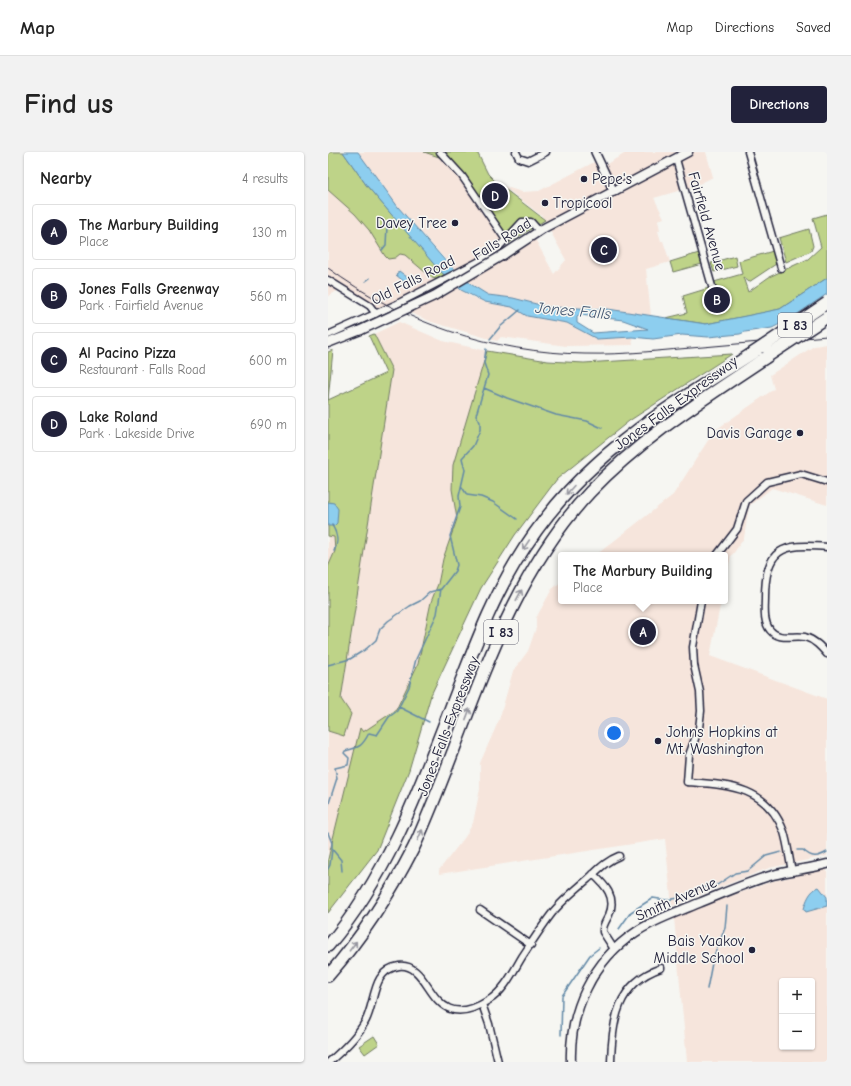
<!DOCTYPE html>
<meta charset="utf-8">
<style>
body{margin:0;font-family:"Comic Neue",sans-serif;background:#f2f2f2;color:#222}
.controls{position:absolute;right:12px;bottom:12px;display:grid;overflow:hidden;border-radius:4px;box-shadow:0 1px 3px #0004}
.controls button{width:36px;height:36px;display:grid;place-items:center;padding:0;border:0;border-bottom:1px solid #e0e0e0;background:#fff;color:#222;font:20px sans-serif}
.you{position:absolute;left:286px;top:581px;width:14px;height:14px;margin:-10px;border:3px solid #fff;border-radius:50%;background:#1a73e8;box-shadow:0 0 0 6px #1a73e833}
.badge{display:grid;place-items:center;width:26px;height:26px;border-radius:50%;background:#22223b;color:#fff;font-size:13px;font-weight:700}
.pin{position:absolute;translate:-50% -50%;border:2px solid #fff;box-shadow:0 1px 4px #0006}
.popup{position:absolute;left:230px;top:400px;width:170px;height:52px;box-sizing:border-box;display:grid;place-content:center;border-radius:4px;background:#fff;filter:drop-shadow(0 1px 3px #0005);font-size:13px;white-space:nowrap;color:#767676}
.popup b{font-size:15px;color:#222}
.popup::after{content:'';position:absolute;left:50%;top:100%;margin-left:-8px;border:8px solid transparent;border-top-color:#fff}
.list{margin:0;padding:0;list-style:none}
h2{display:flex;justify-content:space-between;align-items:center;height:52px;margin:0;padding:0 16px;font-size:17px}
h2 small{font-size:13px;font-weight:400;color:#767676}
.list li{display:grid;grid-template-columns:26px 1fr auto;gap:12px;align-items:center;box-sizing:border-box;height:56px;margin:0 8px 8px;padding:0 8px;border:1px solid #e0e0e0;border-radius:4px}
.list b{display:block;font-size:15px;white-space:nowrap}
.list p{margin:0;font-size:13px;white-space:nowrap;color:#767676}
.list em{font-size:13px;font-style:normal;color:#767676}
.map{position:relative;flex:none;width:499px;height:910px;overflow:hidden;border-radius:4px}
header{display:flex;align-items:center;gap:24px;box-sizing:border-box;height:56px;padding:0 20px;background:#fff;border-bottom:1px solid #e0e0e0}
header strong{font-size:19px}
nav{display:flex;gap:22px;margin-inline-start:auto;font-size:14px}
.intro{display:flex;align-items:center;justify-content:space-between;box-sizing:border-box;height:96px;padding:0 24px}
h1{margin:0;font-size:28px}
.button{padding:10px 18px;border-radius:4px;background:#22223b;color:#fff;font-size:14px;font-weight:700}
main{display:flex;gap:24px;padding:0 24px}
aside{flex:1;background:#fff;border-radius:4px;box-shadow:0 1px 3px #0004}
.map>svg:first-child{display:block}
.built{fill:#f6e5dc;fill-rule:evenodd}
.green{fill:#bed388;stroke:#707a62}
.water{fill:#8dceef;stroke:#6289a7;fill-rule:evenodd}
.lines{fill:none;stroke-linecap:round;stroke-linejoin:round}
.stream{stroke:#6289a7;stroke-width:1.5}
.minor-casing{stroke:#22223b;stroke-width:9}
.tertiary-casing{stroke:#22223b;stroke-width:10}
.secondary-casing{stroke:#22223b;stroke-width:11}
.motorway-casing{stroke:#22223b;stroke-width:14}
.minor{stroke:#f6f6f2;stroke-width:6}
.tertiary{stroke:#f6f6f2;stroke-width:7}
.secondary{stroke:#f6f6f2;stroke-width:8}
.motorway{stroke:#f6f6f2;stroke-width:11}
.tram{stroke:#22223b;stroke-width:1}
.secondary-bridge-casing{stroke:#22223b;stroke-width:11;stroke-linecap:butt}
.motorway-bridge-casing{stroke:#22223b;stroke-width:14;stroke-linecap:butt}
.secondary-bridge{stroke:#f6f6f2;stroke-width:8}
.motorway-bridge{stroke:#f6f6f2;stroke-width:11}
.oneway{stroke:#9797a0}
.poi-dot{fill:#22223b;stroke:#f6f6f2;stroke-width:1.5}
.labels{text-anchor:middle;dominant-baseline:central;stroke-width:3;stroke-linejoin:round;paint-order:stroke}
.shield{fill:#f6f6f2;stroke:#626272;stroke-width:1}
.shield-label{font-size:14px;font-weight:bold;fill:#22223b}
.poi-label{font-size:15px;fill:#22223b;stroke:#f6f6f2;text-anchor:start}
.street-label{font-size:15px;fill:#22223b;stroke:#f6f6f2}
.water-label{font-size:16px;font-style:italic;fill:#425671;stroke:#f6f6f2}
</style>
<header>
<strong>Map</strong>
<nav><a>Map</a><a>Directions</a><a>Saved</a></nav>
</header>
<div class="intro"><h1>Find us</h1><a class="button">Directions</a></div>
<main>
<aside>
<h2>Nearby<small>4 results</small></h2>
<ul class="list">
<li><span class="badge">A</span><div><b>The Marbury Building</b><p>Place</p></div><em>130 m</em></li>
<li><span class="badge">B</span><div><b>Jones Falls Greenway</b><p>Park · Fairfield Avenue</p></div><em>560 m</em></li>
<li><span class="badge">C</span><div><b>Al Pacino Pizza</b><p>Restaurant · Falls Road</p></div><em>600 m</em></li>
<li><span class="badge">D</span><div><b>Lake Roland</b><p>Park · Lakeside Drive</p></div><em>690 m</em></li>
</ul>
</aside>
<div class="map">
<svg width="499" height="910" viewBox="0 0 499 910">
<rect width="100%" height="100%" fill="#f6f6f2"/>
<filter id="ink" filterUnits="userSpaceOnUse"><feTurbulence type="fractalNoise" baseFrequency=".025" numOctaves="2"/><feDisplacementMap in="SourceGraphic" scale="8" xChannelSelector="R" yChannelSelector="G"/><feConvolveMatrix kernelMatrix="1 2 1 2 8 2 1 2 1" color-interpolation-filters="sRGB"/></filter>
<g filter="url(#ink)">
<path class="built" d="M0,0h15l24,34 78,90 -73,36 -31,-23 -13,7z
M30,0h66l21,7 22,27 39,59 -50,26 -58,-64z
M295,0h83l7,25 -18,9 -41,12 10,20 -6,2 2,10 -2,1 3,10h2l7,21 -24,7 5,47 -43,-7 -60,-2 -35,-9 -25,-3 -21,-14 68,-42 19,35 12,-14 -24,-44 -39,-30 19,6 17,-1 63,-33 3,7 19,-11z
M129,135l13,9 14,6 28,5 15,9 40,7 30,16 35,-2 1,8 -67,1 -65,-9 -4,4 -65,-19 -24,-10z
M71,170l44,19 44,10 -34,114 -1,24 5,30 -14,40 -5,25 -7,18 -13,62 -22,46 -33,23 -3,-4 -32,130v-128l16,5 7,-22 -10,-15 51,-329 -18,-36z
M499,192v161l-55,-17 -23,18 -5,32 -11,16 -2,1 -6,28v-28h-129l77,-60 41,-64 60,-42 -4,-14 44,-29z
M0,384l6,1 1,14 -7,16z
M233,430v19h160l-11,55 117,43v157l-58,12 -97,38 -7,-67 -226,35v-4l26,-33 8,-14 7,-34v-26l19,-43 14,-49 15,-20 8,-23v-10l16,-29z
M499,717v193h-140l-13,-144 37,-15 62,-22zM454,829h30v66h-30z"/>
<path class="green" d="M0,0h15l24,34 77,89 -8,4 -4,-1 -27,-23 -5,-1 -5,4 -7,1 -3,-3 -16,-26 -14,-16 -27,-24z
M96,0h53l11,22 9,9 48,37 -39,25 -39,-59 -22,-27z
M499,62v64l-47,31 -13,3 -61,12 -40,-6 21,-5 -4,-17 26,-8 4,5 4,1 -3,-12 28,-8 -3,-13 34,-10 3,13 -27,18 -6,-5 5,15 21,-15 39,-18 13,-12 -8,-29z
M481,77l4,17 -2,5 -25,11 -7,-24z
M371,101l3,11 -29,8 -3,-10z
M407,104l2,10 -23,6 -3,-9z
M46,182l18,36 -51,329 10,15 -7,22 -16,-5v-164l7,-16 -1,-14 -6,-1v-184l5,-2 -5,50 58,-27 -17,-37z
M159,199l61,10 36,2 148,-9 -103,67 -72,58 -42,56 -34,53 -50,107 -22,75 -32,80 -49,63v-54l32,-131 3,4 33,-22 22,-46 13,-62 7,-18 5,-25 14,-40 -5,-30 1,-24z
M46,884l5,8 -14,10 -6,-8z"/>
<path class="water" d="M15,0h15l40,55 50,57 24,21 16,10 25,3 35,9 60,2 98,15 74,-15 47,-31v16l-37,25 -18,9 -27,4 -5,2 -32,3 -26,-2 -29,4 -21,-2 -35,2 -30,-16 -40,-7 -15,-9 -27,-5 -24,-12 -23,-21 -71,-83zM252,163l43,5 25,9 -55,4 -16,-10v-7z
M71,119l12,9 -4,4 -11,-9z
M0,350l6,1 4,6 -1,14 -3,3h-6z
M491,735l8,10v9l-21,6 -2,-3c2,-8 6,-19 15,-22z"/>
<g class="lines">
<path class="stream" d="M54,98l4,-5 1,-19 12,-3
M38,129l4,-3
M162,187l10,-12 20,-17
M156,236l23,10 49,17 31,6 15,7
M134,335l5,8 14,2 12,5 24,17
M4,373c5,8 7,18 2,26
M0,513l22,-6 16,-10 10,-9 4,-11 8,-8 22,-15 10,-5 10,-9 11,-3
M71,555l30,15
M0,654l9,-28 -2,-10 13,-3 1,-7 -5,-5 1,-2c14,-4 17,-4 24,-18l8,2 12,-18 8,-6 12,-24 7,-28 21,-45 4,-25 14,-18 2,-6 -7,-29 10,-29 -1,-11 6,-26 -3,-12 11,-12 7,-16v-8l-4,-7 12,-40 -4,-12 2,-14
M0,681l4,10v6l9,11 1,11
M469,698h6c9,8 14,8 24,2
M0,717l2,-4 2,-15
M291,777l12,-17 22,-14 13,2 13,-2 22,-10 16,-3 18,-12 13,-2 18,-15 15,-4
M379,837l6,-31 12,-30 2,-22
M233,883l1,-39 28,-41 9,-7"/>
<defs>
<path id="minor" d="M112,0l22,24 44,64
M188,0l3,6 9,3 18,-9
M420,0l33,116
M348,7l37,131
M0,128l42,26 6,8
M0,183l69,-31 81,-42 20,-14 24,-26h9l8,9
M499,395c-45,-4 -62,1 -62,51 0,10 -2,23 5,32 9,11 23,5 35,7 10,3 16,10 22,17
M389,403l20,-26 9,-28 21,-19 34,-8 26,8
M373,449l-8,46 1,18 6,27 1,19 -2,17 -10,27 -2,27c41,3 80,4 97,50 4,13 5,26 8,39
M265,722c12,11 24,23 16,41 -3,6 -7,11 -6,17l11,17
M152,758l51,35
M154,852l7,20 9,38
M1,910c14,-12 27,-24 36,-40 11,-19 6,-52 34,-56 35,-4 29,72 90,34 15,-9 24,-28 33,-43 10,-15 20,-31 31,-45 10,-12 23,-23 35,-33 10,-9 18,-18 31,-23
M283,910c1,-41 6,-79 50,-94"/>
<path id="tertiary" d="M267,0l19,40"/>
<path id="secondary" d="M175,103l41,-27 144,-76
M0,191l33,-13
M243,910c-2,-51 22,-102 65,-130 19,-13 42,-20 63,-29 25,-10 49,-21 74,-28 18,-5 36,-6 54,-11"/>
<path id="motorway" d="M0,794c65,-76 97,-173 133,-265 16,-40 31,-80 54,-118 21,-35 48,-69 79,-97 50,-47 112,-82 168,-119
M0,824c34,-39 62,-82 86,-129 55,-119 84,-257 176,-355 51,-54 114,-93 175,-134"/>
</defs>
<use href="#minor" class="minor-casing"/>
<use href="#tertiary" class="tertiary-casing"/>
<use href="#secondary" class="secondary-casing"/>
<use href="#motorway" class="motorway-casing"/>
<use href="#minor" class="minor"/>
<use href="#tertiary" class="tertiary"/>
<use href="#secondary" class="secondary"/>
<use href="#motorway" class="motorway"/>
<path class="tram" d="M0,116c74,55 166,85 257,86 40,1 79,-4 118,-7 41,-4 83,-7 124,-11"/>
<defs>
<path id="secondary-bridge" d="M33,178l73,-34 69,-41"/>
<path id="motorway-bridge" d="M434,195l65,-44
M437,206l62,-41"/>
</defs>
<use href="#secondary-bridge" class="secondary-bridge-casing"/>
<use href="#motorway-bridge" class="motorway-bridge-casing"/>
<use href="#secondary-bridge" class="secondary-bridge"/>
<use href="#motorway-bridge" class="motorway-bridge"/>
</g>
<defs><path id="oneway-shaft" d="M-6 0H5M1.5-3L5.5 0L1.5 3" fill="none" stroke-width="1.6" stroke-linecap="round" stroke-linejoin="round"/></defs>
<g class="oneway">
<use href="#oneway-shaft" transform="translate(242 338) rotate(132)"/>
<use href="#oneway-shaft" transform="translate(198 393) rotate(124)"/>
<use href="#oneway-shaft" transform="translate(191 443) rotate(-62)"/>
<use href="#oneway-shaft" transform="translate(140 562) rotate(-69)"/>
<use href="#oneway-shaft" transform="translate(92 683) rotate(-66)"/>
<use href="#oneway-shaft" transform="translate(25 794) rotate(-53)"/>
</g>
</g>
<g class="poi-dot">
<circle cx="256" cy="27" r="4"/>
<circle cx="217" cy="51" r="4"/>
<circle cx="127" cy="71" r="4"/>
<circle cx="472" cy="281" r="4"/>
<circle cx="330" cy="589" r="4"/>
<circle cx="424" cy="798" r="4"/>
</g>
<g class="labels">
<g class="shield">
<rect x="450" y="161" width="34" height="24" rx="3"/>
<rect x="156" y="468" width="34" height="24" rx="3"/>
</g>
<g class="shield-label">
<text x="467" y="173">I 83</text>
<text x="173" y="480">I 83</text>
</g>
<g class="poi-label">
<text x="264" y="27">Pepe's</text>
<text x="225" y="51">Tropicool</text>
<text x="119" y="71" text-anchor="end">Davey Tree</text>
<text x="464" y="281" text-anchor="end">Davis Garage</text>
<text x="338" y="580">Johns Hopkins at<tspan x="338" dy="17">Mt. Washington</tspan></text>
<text x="416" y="789" text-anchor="end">Bais Yaakov<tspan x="416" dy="17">Middle School</tspan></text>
</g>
<g class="street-label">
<text transform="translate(379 69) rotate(74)">Fairfield Avenue</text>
<text transform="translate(174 87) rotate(-32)">Falls Road</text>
<text transform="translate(85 128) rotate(-27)">Old Falls Road</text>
<text transform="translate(348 251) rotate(-36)">Jones Falls Expressway</text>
<text transform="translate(120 574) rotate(-69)">Jones Falls Expressway</text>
<text transform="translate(348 747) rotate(-24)">Smith Avenue</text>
</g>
<g class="water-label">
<text transform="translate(245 159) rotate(5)">Jones Falls</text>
</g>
</g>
</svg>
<div class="controls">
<button>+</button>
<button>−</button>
</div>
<div class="you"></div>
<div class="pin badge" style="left:315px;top:480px">A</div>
<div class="popup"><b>The Marbury Building</b>Place</div>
<div class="pin badge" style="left:389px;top:148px">B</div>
<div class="pin badge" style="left:276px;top:98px">C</div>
<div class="pin badge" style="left:167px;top:44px">D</div>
</div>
</main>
